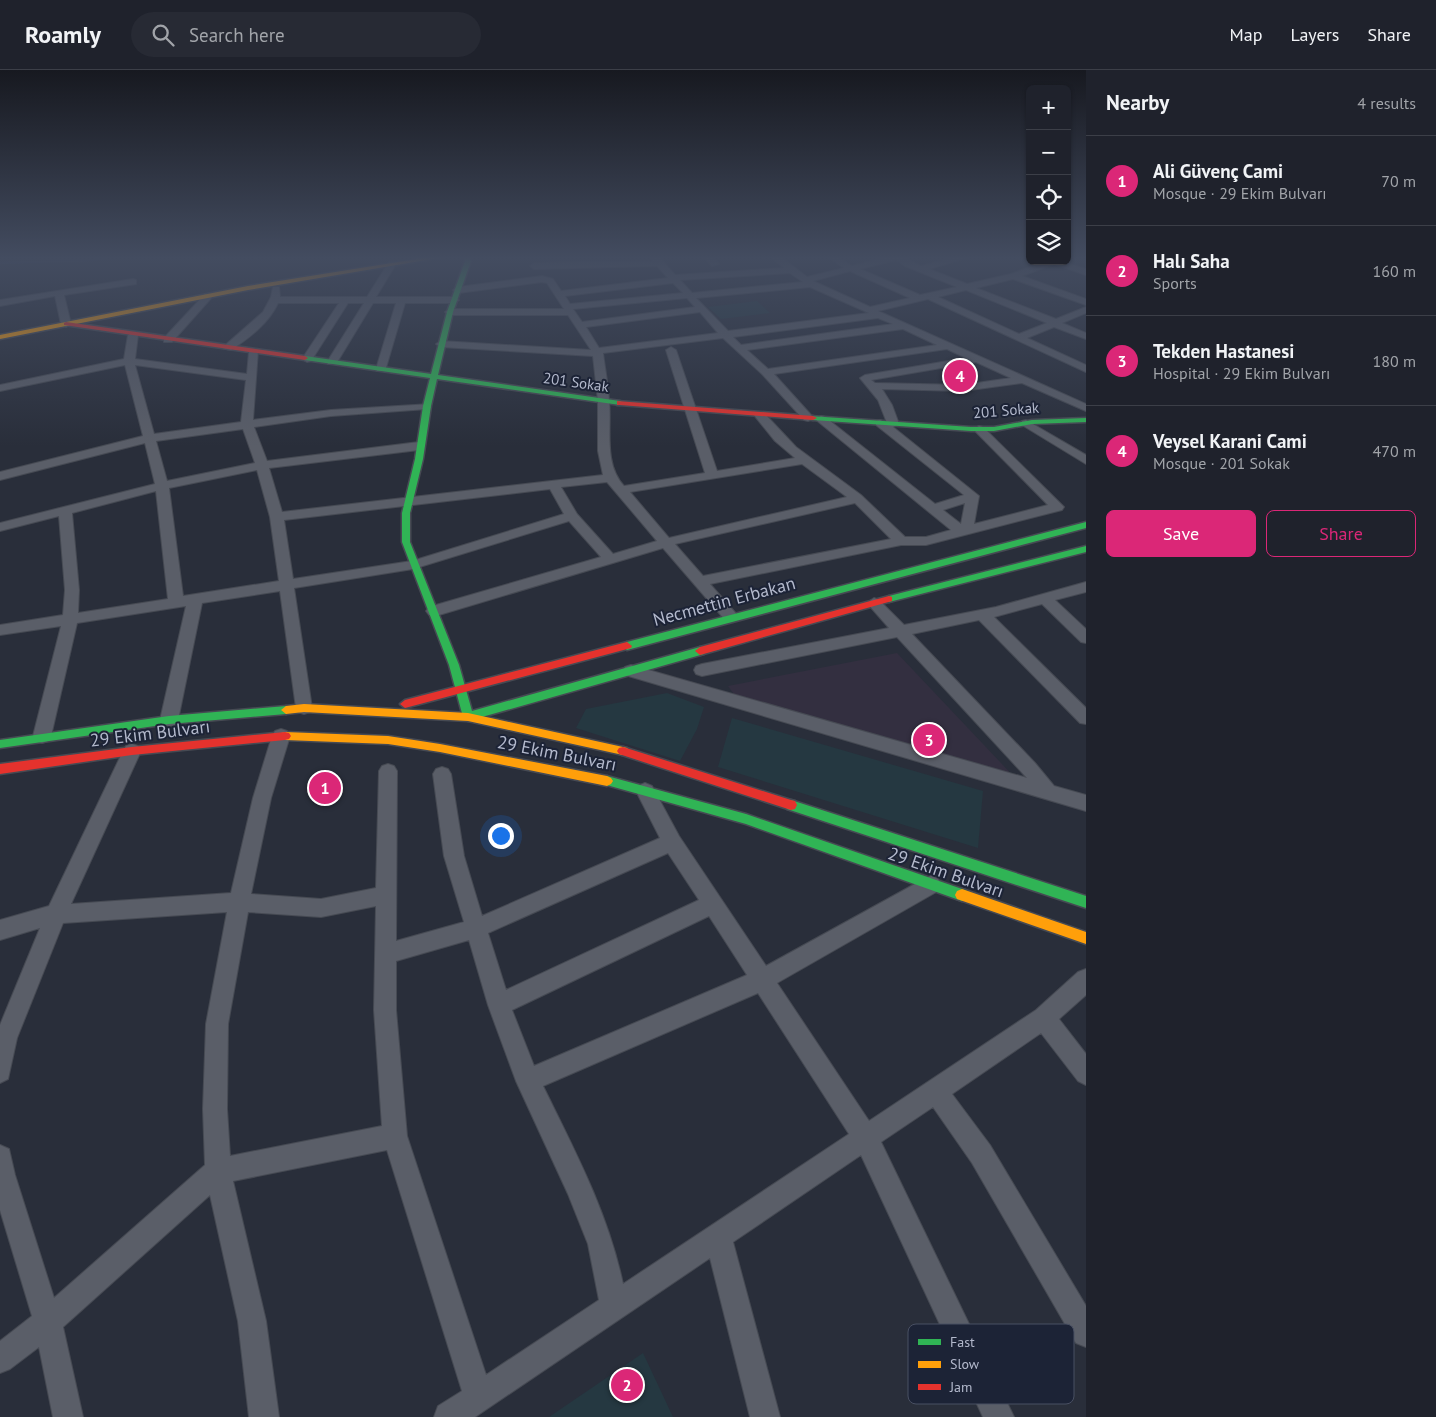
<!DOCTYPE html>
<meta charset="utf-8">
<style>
body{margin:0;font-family:"PT Sans",sans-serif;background:#272a34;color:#f1f3f6}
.controls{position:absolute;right:15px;top:15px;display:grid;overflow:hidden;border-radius:8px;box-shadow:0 1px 4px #0004}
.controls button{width:45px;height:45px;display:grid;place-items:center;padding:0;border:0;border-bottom:1px solid #3c3f48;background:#1f222c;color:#f1f3f6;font:25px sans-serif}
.you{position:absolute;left:500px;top:765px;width:18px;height:18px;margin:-12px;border:4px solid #fff;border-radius:50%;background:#1a73e8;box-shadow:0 0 0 8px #1a73e833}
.badge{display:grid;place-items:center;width:32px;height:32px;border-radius:50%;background:#db2777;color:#fff;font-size:16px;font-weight:700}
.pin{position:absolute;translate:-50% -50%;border:2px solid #fff;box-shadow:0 1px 5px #0006}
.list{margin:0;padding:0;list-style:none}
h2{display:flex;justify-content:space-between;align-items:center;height:65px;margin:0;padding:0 20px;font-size:21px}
h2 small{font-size:16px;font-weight:400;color:#a1a4a9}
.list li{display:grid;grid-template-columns:32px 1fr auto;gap:15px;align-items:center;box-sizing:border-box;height:90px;padding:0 20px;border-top:1px solid #3c3f48}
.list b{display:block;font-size:19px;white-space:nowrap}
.list p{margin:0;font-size:16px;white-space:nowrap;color:#a1a4a9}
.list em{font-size:16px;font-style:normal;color:#a1a4a9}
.actions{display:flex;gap:10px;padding:15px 20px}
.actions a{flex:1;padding:11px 0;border:1px solid #db2777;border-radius:8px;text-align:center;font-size:18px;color:#db2777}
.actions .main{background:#db2777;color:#fff}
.icon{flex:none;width:28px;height:28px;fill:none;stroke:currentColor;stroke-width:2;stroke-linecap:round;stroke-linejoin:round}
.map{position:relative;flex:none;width:1086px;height:1347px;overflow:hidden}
header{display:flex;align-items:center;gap:30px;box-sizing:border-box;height:70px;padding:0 25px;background:#1f222c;border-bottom:1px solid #3c3f48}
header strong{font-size:24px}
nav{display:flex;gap:28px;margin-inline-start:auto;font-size:18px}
.search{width:350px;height:45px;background:#272a34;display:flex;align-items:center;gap:12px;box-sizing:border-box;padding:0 18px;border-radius:28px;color:#a1a4a9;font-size:19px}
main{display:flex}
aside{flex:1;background:#1f222c}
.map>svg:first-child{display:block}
.medical{fill:#332f40}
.green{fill:#253841}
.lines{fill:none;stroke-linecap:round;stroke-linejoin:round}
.stream{stroke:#323f64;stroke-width:2.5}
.street-casing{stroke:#464a53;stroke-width:2}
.fast-casing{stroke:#464a53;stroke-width:3}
.slow-casing{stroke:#464a53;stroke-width:3}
.jam-casing{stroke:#464a53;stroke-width:3}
.street{fill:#5a5e68;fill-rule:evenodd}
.fast{fill:#30b455;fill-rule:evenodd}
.slow{fill:#ff9f0a;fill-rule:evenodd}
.jam{fill:#e5322d;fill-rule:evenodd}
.labels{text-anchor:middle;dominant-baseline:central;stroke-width:4;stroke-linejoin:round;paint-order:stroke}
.far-street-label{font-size:15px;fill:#b3b9cc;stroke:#1c2336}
.street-label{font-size:18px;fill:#b3b9cc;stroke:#1c2336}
.key{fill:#1c2336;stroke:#495063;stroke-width:1}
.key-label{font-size:14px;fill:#b3b9cc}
</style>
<header>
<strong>Roamly</strong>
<div class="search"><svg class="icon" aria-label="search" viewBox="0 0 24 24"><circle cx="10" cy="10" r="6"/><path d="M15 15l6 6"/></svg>Search here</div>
<nav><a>Map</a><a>Layers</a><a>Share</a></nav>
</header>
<main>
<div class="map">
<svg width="1086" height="1347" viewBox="0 0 1086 1347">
<rect width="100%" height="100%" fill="#292e3a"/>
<path class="medical" d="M897,583l121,128 -280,-81 -10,-14z"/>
<path class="green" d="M757,231l13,12 -49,6 -13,-12z
M667,623l37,14 -7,22 -17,32 -104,-33 10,-19z
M732,648l251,73 -5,57 -260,-81z
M643,1283l30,64h-124z"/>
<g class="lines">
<path class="stream" d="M0,193l93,-3 16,-3"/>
<defs>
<path id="street" d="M650,187h9l16,18 109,-7 -13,-11h10l26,20 37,-9 -16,-11h10l14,9 34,-9h17l18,9 34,-9h15l-41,12 38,15 44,-10 35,-13h15l25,8v6l-32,-11 -32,12 64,23v6l-73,-26 -37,9 80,31 30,-12v6l-24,10 24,10v6l-32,-12 -27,11 59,27v7l-158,-73 -50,12 208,93v7l-64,-28 -59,8 -81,-2 10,16 7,19 -6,3 86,69 -5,28 74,-19 -73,-74 -2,-2 6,-3 4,1 81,80 -2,3 -136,35h-25l-191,39 29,33 -8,5 -5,-1 -63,-73 -224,67h-10l-3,-4 3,-4 172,-50 -32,-36 -156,48 -119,19 18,120 -2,4 -6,2 -6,-2 -2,-4 -16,-117 -78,12 -24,117 -3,5 -6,1 -6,-1 -3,-5 26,-114 -109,17 -26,113 -3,5 -6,2 -6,-2 -3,-5 28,-110 -61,9v-10l63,-10 2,-25 -6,-74 -59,15v-8l155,-39 -10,-41 -145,37v-8l143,-36 -18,-71 -125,26v-6l124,-26 4,-24 5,-3 5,3 -3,24 112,15 2,-22 9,-2 -5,70 78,-10 100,-6v4l-4,1 -96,7 -77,11 13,34 152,-19 6,4 -6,4 -150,18 13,44 321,-37 -5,-24v-50l-5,-45 -152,-9 -5,-3 5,-3 150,9 -23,-35h-118l-5,-3 5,-3h114l-17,-26 -5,-1 -84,11 -5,-3 5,-3 84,-11 11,3 8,12 107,-13 -11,-12 -123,3 -4,-3 4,-3 119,-2zM896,190l9,6 52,21 -37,8 -60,-26zM850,201l60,27 -40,9 -57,-26zM790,203l13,9 -111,11 -12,-13zM673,213l10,10 -113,11 -5,-8zM810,217l59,26 -141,18 -32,-33zM966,220l81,33 -28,11 -81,-37zM687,228l8,9 -113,15 -9,-13zM700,242l18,21 -119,15 -13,-21zM878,248l15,6 -152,21 -8,-8zM903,259l34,16 -169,24 -21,-19zM723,268l39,36 42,46 4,1 6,-3 -2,-2 -38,-42 173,-25 19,9 -101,17 -5,3 18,22 9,23 -7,-3 -4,1v4l88,70 -29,9 -110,-87 -4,-1 -6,3 136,111 -25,7h-21l-44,-42 -65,-48 -32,-34 -4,-1 -6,3 21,26 20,17 -78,13 -41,-121 -5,-3 -5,3 39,123 -81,13c-21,-23 -12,-58 -15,-86 -1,-16 -4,-31 -6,-47zM976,292l35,16 -48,7 -88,-2 -4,-3zM135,295l111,15 -5,42 -87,12zM243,359l12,34 -88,18 -11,-40zM802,394l45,33 -178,41 -39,-46zM257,400l13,47 9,64 -96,15 -14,-108zM607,412l50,59 -44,13 -36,-40 -16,-27zM550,419l14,25 -152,47 -119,18 -9,-59zM156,421l12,108 -90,14 1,-23 -7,-77zM855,433l36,36 -188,37 -28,-32zM965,433l-4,21 -18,-14z
M704,187h9l6,7 -7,2z
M392,191l4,3 -20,33h78l5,3 -5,3h-49l-20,68h-8l-1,-2 20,-66h-23l-37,61h-8l-1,-2 37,-59h-16l-37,58 -4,1 -5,-3 37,-56h-61c-9,20 -29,35 -47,47l-9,-2 41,-36 8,-15 2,-10h6l1,10h87l22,-35z
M133,209l3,1v4l-72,11 7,29 -5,3 -5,-3 -6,-28 -55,10v-6z
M205,224l8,2 -41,46h-8v-4z
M1026,350l60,35v9l-64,-39v-4z
M1086,512v10l-31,8 31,29v14l-5,-1 -39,-38 -48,13 92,91v16l-6,-1 -101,-103 -67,14 123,129 19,23 32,9v16l-461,-136 -2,-4 2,-4 6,-2 396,113 -130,-141 -195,39 -6,-2 -2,-4 2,-4 6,-2 187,-36 -22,-25 7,-5 5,2 25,25 92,-18z
M281,659l6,2 3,5 -19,62 -20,96 70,5 55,-11 3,-117 3,-5 6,-2 6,2 3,5 -1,170 68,-19 -20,-66 -11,-82 3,-5 6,-2 6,2 3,5 13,82 18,60 178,-78 -24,-47 2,-5 7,-3 7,3 27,50 87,130 158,-87 7,-3 7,3 3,6 -3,6 -161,92 92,138 167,-111 42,-38 8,-3v26l-27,24 27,35v31l-8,-4 -37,-48 -89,61 38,51 96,161v41l-10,-4 -104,-180 -39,-56 -52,35 133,275h-31l-122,-262 -128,87 47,175h-30l-40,-159 -235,159h-41l4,-11 24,-15 -75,-241 -154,31 33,140 13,96h-30l-11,-96 -28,-126 -147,132 20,90h-30l-14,-70 -29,22 -10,4v-32l32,-25 -32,-106v-65l9,4 6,26 39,123 151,-133 -2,-56 3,-85 21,-112 -164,11 -46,115 -9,41 -8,4v-58l40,-97 -40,12v-20l49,-14 74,-155 3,-5 6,-2 6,2 3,5 -70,153 160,-11 22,-95 19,-62 3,-5zM668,783l31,47 -193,90 -18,-57zM376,836l-2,104 8,116 -152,30 -3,-47 1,-85 20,-112 73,5zM709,846l38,59 -213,91 -22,-56zM469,870l19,65 28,76 52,113 20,50 11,56 -113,75 -79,-239 -11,-126v-49zM758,923l91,141 -226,150c-15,-71 -48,-133 -80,-198z"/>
<path id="fast" d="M463,187h6l2,4 -18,51 -15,63 182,26 4,2 -4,2 -183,-26 -6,27 -8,53 -13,54v29l49,123 13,46 228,-64 5,4 -1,3 -236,67 -5,-4 -14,-52 -47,-123v-29l13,-54 8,-53 7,-28 -125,-18 -3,-2 3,-2 126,18 16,-62 18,-51z
M810,346l161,11h23l38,-7 54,-2v4l-54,2 -38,7h-23l-158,-11 -4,-2z
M1086,452v6l-459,122 -5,-4 5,-4z
M1086,476v6l-197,50 -5,-3 5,-3z
M286,636l5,4 -5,4 -117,10 -169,24v-8l169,-24z
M607,706l139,38 216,75 5,2 2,4 -2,4 -5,2 -216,-77 -143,-40 -2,-3 2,-3z
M791,730l295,96v12l-299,-99 -2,-4 2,-4z"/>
<path id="slow" d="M429,187h15l-196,33 -248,49v-4l248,-49z
M304,634l164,9 155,34 4,1 2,3 -2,3 -4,1 -155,-34 -164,-9 -18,2 -5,-4 5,-4z
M285,662l103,4 52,8 167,32 4,2 2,3 -2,3 -4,2 -167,-34 -52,-8 -103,-4 -4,-1 -2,-3 2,-3z
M962,819l124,43v12l-129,-45 -2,-4 2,-4z"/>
<path id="jam" d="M66,252l239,34 3,2 -3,2 -241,-35v-2z
M617,331l196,15 4,2 -4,2 -193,-15h-3z
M889,526l3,1v4l-192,54 -5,-4 5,-4z
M627,572l5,4 -1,2 -226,60 -5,-4 5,-4z
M285,662l4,1 2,3 -2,3 -4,1 -153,15 -132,19v-10l132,-17z
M623,677l168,53 4,1 2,4 -2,4 -4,1 -172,-56 -2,-3 2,-3z"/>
</defs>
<use href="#street" class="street-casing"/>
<use href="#fast" class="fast-casing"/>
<use href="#slow" class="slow-casing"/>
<use href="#jam" class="jam-casing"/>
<use href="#street" class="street"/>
<use href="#fast" class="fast"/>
<use href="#slow" class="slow"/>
<use href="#jam" class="jam"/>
</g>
<linearGradient id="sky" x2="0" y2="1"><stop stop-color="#171920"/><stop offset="0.5" stop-color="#434c60"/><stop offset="1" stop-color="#434c60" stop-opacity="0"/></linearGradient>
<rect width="1086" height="376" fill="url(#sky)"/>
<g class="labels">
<g class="far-street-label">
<text transform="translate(576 312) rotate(8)">201 Sokak</text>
<text transform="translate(1006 340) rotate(-5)">201 Sokak</text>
</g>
<g class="street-label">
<text transform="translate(724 531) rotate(-15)">Necmettin Erbakan</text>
<text transform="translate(150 663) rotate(-7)">29 Ekim Bulvarı</text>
<text transform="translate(557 683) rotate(11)">29 Ekim Bulvarı</text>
<text transform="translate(946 802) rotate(19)">29 Ekim Bulvarı</text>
</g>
</g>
<rect x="908" y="1254" width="166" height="80" rx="8" class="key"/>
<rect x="918" y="1269" width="23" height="6" fill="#30b455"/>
<rect x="918" y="1291" width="23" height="7" fill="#ff9f0a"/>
<rect x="918" y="1314" width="23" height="6" fill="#e5322d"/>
<g class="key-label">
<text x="950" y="1277">Fast</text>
<text x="950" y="1299">Slow</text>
<text x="950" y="1322">Jam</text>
</g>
</svg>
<div class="controls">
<button>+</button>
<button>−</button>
<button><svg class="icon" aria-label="locate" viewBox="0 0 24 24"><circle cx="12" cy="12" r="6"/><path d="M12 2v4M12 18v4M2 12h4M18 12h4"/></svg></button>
<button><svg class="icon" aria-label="layers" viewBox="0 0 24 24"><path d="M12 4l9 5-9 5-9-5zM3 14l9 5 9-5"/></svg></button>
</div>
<div class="you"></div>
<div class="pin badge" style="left:325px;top:718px">1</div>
<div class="pin badge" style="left:627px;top:1315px">2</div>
<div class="pin badge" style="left:929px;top:670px">3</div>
<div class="pin badge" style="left:960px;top:306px">4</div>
</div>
<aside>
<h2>Nearby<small>4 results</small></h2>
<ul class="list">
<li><span class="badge">1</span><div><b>Ali Güvenç Cami</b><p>Mosque · 29 Ekim Bulvarı</p></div><em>70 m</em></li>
<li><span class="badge">2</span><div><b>Halı Saha</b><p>Sports</p></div><em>160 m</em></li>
<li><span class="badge">3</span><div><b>Tekden Hastanesi</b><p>Hospital · 29 Ekim Bulvarı</p></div><em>180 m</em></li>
<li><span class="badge">4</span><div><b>Veysel Karani Cami</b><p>Mosque · 201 Sokak</p></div><em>470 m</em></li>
</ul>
<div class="actions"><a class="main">Save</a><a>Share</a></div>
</aside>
</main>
